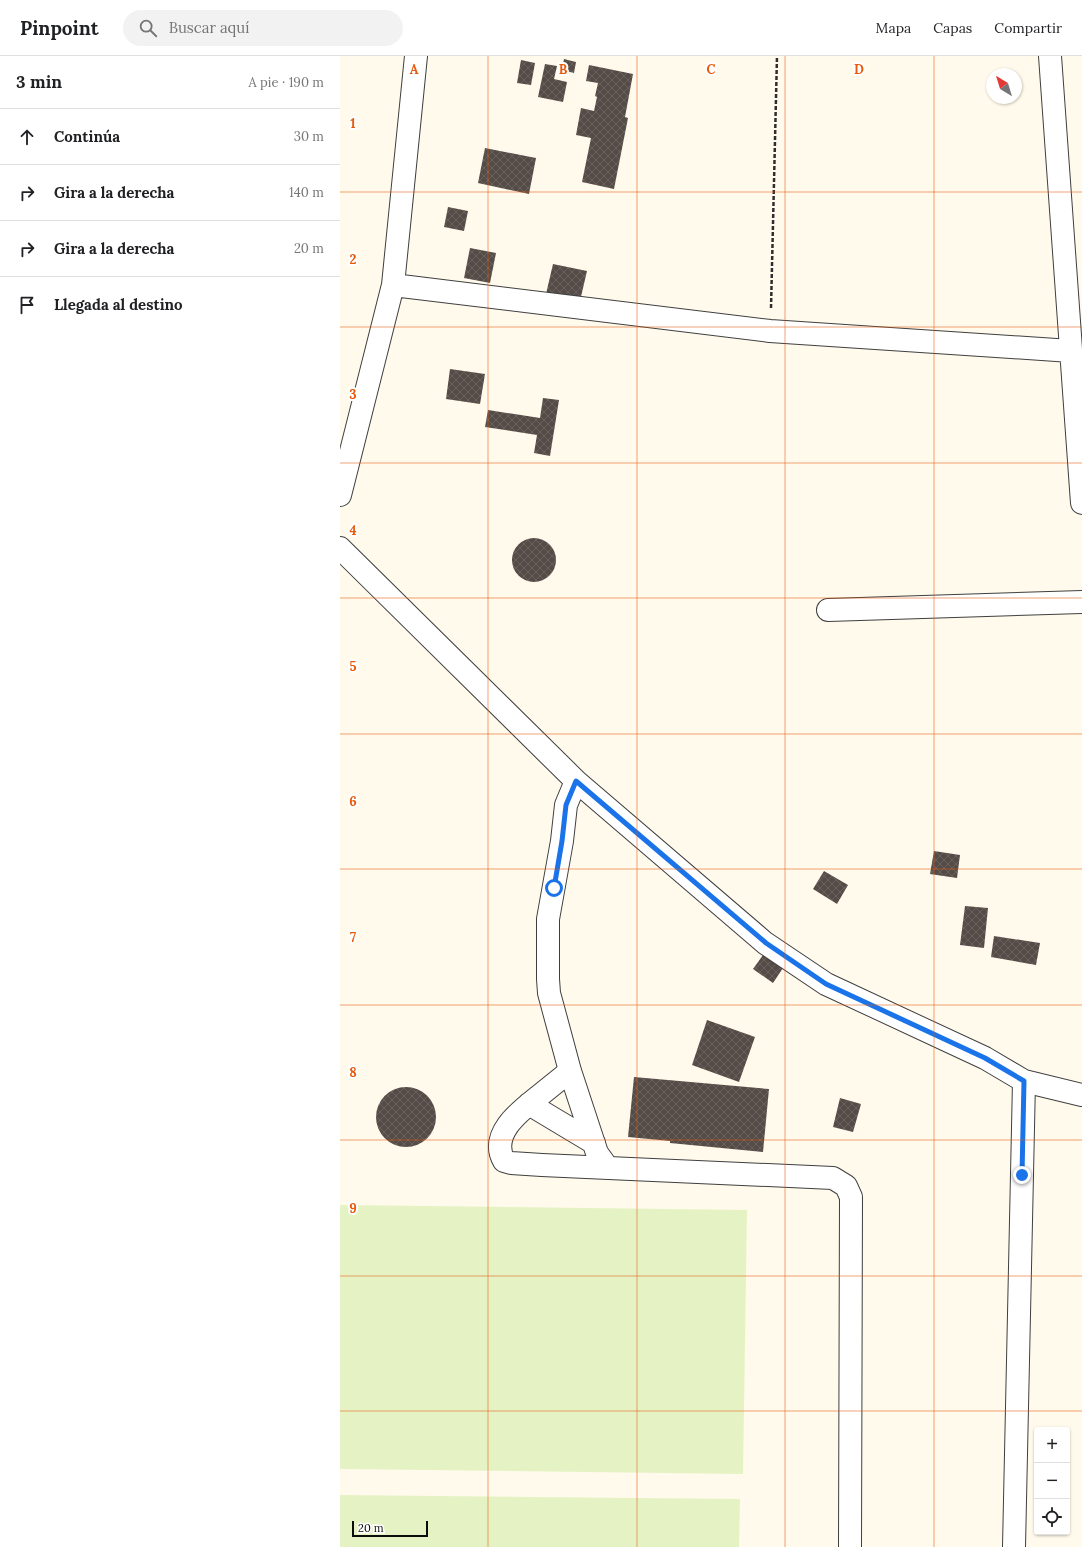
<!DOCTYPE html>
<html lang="es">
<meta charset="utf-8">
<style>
body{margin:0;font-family:Lora,serif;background:#f2f2f2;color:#202124}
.controls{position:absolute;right:12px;bottom:12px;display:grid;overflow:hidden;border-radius:4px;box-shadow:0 1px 3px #0004}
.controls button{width:36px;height:36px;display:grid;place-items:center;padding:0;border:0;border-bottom:1px solid #e0e0e0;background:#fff;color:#202124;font:20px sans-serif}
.compass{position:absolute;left:646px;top:12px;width:36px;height:36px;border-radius:50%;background:#fff;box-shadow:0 1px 3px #0004;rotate:322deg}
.scale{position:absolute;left:12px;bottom:10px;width:76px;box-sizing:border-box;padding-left:4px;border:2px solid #0c0c0c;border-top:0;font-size:11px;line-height:14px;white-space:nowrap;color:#0c0c0c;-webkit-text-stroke:3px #fff;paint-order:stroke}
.stop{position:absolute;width:12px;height:12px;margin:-9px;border:3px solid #1a73e8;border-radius:50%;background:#fff}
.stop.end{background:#1a73e8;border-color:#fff;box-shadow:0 1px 4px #0008}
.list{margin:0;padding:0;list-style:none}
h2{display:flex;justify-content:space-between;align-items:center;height:52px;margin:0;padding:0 16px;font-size:17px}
h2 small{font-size:13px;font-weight:400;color:#757577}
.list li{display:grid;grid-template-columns:26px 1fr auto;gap:12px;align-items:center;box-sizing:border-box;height:56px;padding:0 16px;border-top:1px solid #e0e0e0}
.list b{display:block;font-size:15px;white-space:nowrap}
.list em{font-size:13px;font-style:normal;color:#757577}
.icon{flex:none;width:22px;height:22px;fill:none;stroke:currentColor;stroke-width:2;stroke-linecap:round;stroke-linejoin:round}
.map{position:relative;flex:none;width:742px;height:1491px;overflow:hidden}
header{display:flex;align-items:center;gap:24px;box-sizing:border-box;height:56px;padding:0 20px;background:#fff;border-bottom:1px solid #e0e0e0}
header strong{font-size:19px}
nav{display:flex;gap:22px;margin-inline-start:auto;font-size:14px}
.search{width:280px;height:36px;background:#f2f2f2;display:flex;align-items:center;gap:10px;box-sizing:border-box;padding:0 14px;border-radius:22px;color:#757577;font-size:15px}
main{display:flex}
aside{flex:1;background:#fff}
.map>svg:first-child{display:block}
.pitch{fill:#e5f3c4}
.building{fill:url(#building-cross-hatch)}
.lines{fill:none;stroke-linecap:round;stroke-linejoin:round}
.minor-casing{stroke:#3f3f3f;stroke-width:24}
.path{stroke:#2e2e2e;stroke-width:2.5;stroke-dasharray:4 2;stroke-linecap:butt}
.minor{stroke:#fff;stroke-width:22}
.route{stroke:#1a73e8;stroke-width:5}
.grid{fill:none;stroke:#e8590c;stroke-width:1;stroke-opacity:0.55}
.grid-label{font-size:13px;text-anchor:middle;font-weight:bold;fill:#e8590c;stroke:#fff;stroke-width:4;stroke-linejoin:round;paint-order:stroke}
</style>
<header>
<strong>Pinpoint</strong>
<div class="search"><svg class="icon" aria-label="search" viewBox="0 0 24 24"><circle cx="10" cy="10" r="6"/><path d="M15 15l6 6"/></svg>Buscar aquí</div>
<nav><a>Mapa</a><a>Capas</a><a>Compartir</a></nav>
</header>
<main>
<aside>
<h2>3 min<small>A pie · 190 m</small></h2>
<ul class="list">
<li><svg class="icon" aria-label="ahead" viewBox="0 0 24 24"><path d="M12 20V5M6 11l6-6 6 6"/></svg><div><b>Continúa</b></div><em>30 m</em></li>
<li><svg class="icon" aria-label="right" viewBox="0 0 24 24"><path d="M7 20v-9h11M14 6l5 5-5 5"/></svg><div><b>Gira a la derecha</b></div><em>140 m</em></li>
<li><svg class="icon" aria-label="right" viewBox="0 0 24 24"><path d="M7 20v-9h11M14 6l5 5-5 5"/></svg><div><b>Gira a la derecha</b></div><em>20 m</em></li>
<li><svg class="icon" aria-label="arrive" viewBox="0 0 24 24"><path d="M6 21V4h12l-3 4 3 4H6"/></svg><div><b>Llegada al destino</b></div></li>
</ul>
</aside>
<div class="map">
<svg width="742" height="1491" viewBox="0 0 742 1491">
<defs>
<pattern id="building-cross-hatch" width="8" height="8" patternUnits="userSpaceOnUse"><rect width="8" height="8" fill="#564c47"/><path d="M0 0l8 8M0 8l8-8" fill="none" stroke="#69615d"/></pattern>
</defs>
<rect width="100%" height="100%" fill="#fffaeb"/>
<path class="pitch" d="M0,1149l407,5 -4,264 -403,-5z
M0,1439l400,4 -1,48h-399z"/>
<path class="building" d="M224,3l12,3 -2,11 -12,-3z
M181,4l14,3 -4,22 -14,-2z
M205,8l12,2 -3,13 13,3 -4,20 -25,-5z
M249,9l44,9 -8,43 3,1 -14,71 -32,-7 9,-44 -15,-3 5,-27 13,3 3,-14 -2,-1 3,-13 -12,-2z
M145,92l51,10 -7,36 -51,-11z
M108,151l20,4 -4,20 -20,-4z
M130,192l26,5 -6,30 -26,-5z
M213,208l34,7 -7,30 -34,-7z
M110,313l35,5 -5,30 -34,-5z
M203,342l16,2 -9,56 -16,-3 3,-18 -52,-8 3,-17 52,8z
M172 504a22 22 0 1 1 44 0a22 22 0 1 1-44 0Z
M594,795l26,4 -3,23 -27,-4z
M484,815l24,14 -11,19 -24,-15z
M625,850l23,2 -4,40 -24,-3z
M654,880l46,7 -4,22 -45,-8z
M423,899l20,13 -10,15 -20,-14z
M367,964l48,17 -16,45 -47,-17z
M294,1021l135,12 -6,63 -93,-9v-2l-42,-4z
M36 1061a30 30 0 1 1 60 0a30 30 0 1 1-60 0Z
M500,1042l21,6 -8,28 -20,-5z"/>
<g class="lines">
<defs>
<path id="minor" d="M710,0l32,447
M53,229l377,46 301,20
M0,439l53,-210 23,-229
M0,492l236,233 189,162 61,41 159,74 39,23 58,14
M488,554l254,-8
M236,725l-10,24 -4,36 -14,78v60l1,14 21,78 27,82 10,14
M230,1015c-10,8 -21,17 -31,25 -19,15 -50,38 -35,65l7,2 31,2 291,13 13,8 5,11 -1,350
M189,1048l65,39
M674,1491l10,-466"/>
</defs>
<use href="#minor" class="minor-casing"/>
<path class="path" d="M431,252l6,-252"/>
<use href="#minor" class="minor"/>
</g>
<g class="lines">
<path class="route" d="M214,832l8,-47 4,-36 10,-24 190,162 60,41 159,74 39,23 -2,94"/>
</g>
<path class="grid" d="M148,0v1491M297,0v1491M445,0v1491M594,0v1491M0,136h742M0,271h742M0,407h742M0,542h742M0,678h742M0,813h742M0,949h742M0,1084h742M0,1220h742M0,1355h742"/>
<g class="grid-label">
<text x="74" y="18">A</text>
<text x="223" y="18">B</text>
<text x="371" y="18">C</text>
<text x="519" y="18">D</text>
<text x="13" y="72">1</text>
<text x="13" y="208">2</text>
<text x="13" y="343">3</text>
<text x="13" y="479">4</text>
<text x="13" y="615">5</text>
<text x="13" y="750">6</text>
<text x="13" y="886">7</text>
<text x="13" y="1021">8</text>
<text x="13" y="1157">9</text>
</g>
</svg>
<div class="controls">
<button>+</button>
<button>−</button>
<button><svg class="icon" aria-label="locate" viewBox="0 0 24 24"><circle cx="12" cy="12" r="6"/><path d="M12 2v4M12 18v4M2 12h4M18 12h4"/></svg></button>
</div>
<svg class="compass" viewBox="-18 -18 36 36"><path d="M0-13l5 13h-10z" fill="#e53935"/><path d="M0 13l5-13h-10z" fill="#757577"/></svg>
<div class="scale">20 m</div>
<div class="stop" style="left:214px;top:832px"></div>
<div class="stop end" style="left:682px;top:1119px"></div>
</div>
</main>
